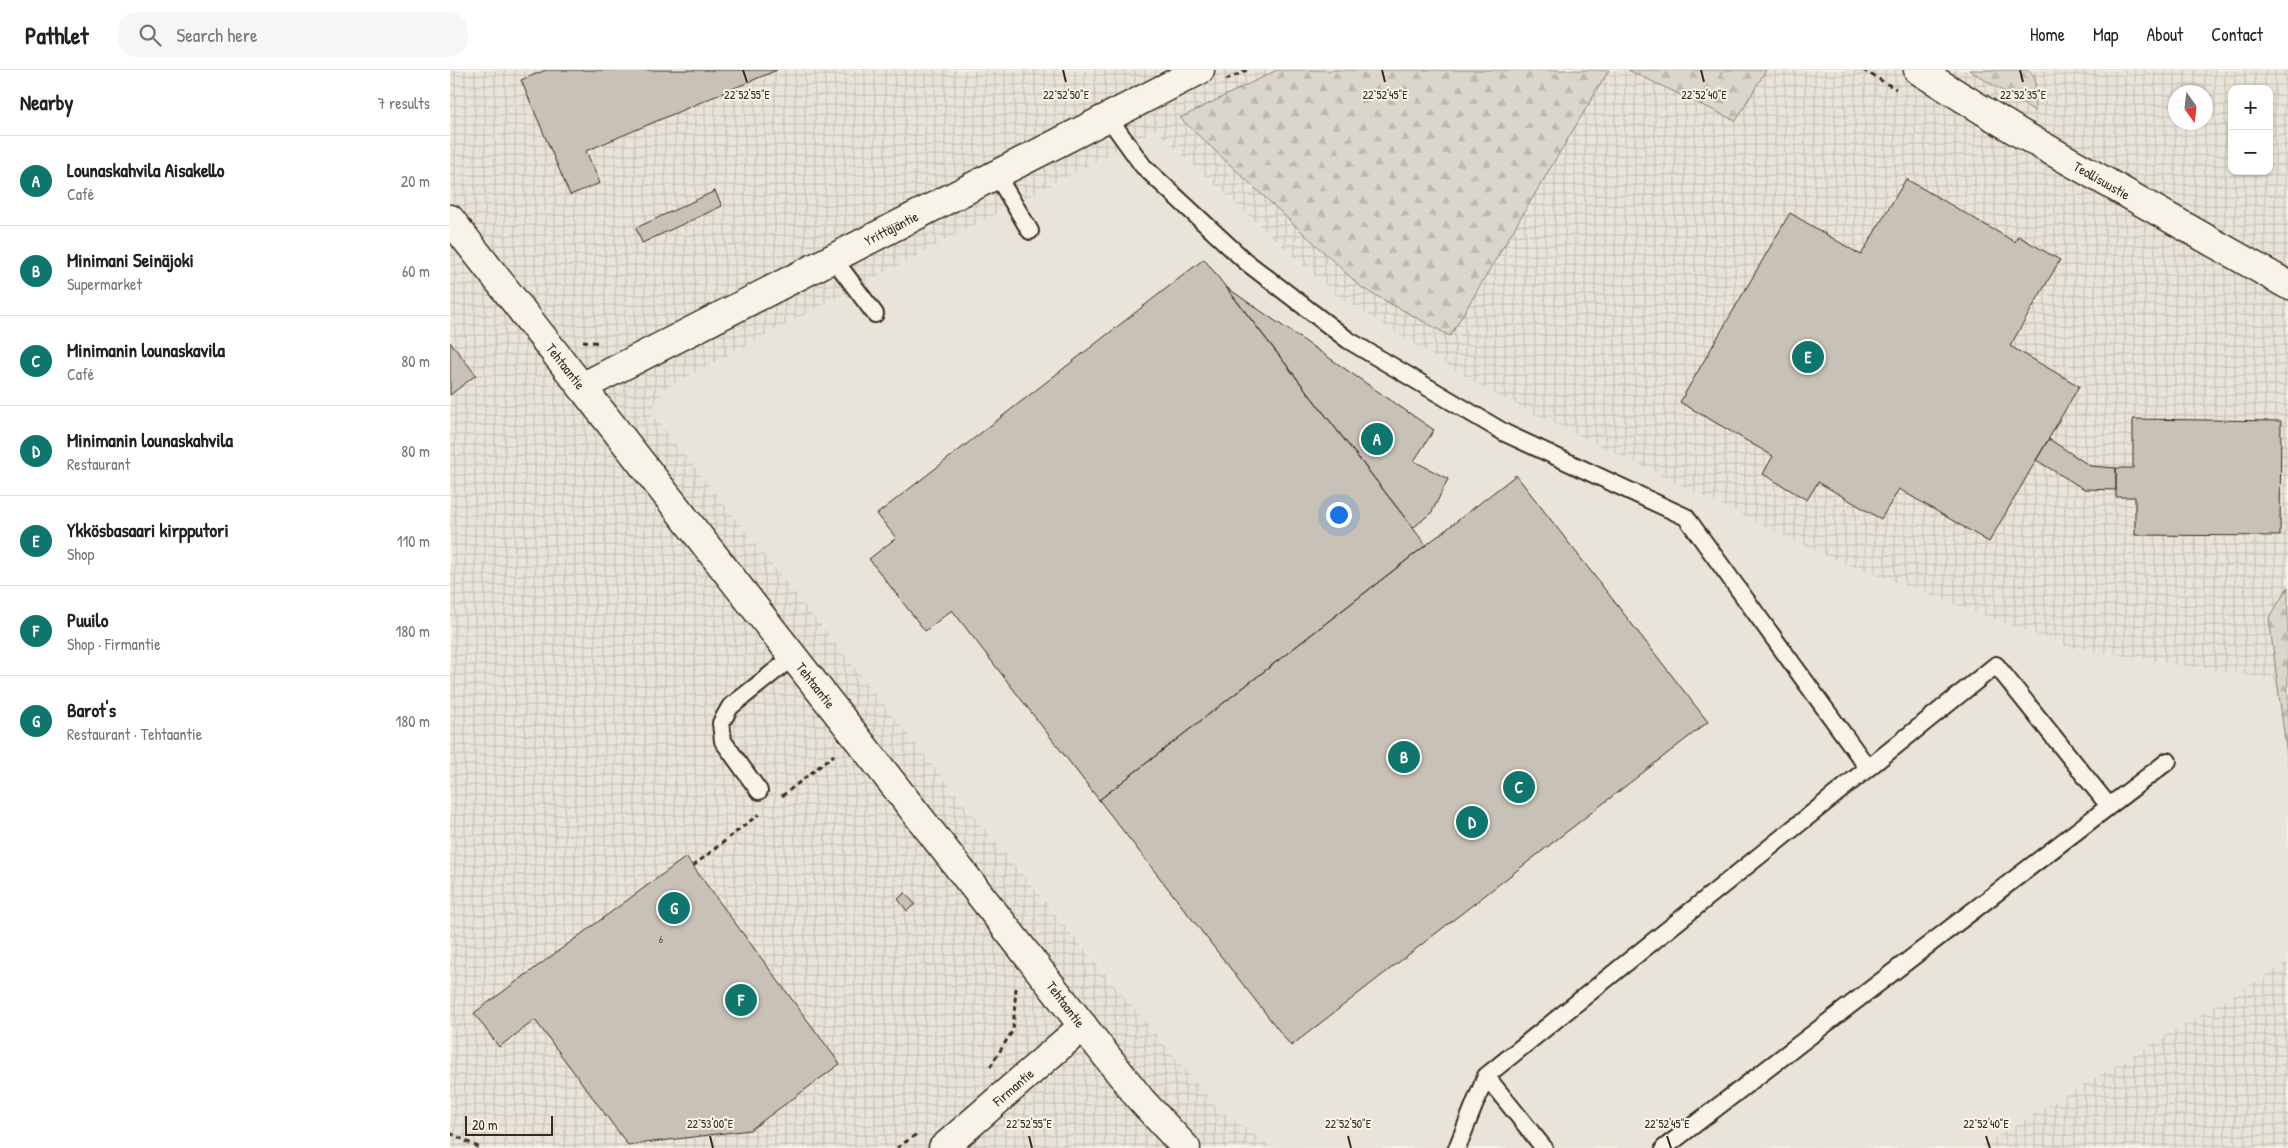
<!DOCTYPE html>
<meta charset="utf-8">
<style>
body{margin:0;font-family:"Patrick Hand",sans-serif;background:#f6f6f6;color:#222}
.controls{position:absolute;right:15px;top:15px;display:grid;overflow:hidden;border-radius:10px;box-shadow:0 1px 4px #0004}
.controls button{width:45px;height:45px;display:grid;place-items:center;padding:0;border:0;border-bottom:1px solid #e0e0e0;background:#fff;color:#222;font:25px sans-serif}
.compass{position:absolute;left:1718px;top:15px;width:45px;height:45px;border-radius:50%;background:#fff;box-shadow:0 1px 4px #0004;rotate:165deg}
.scale{position:absolute;left:15px;bottom:12px;width:88px;box-sizing:border-box;padding-left:5px;border:2px solid #3b2a1e;border-top:0;font-size:14px;line-height:18px;white-space:nowrap;color:#3b2a1e;-webkit-text-stroke:4px #f7f3e8;paint-order:stroke}
.you{position:absolute;left:888px;top:444px;width:18px;height:18px;margin:-12px;border:4px solid #fff;border-radius:50%;background:#1a73e8;box-shadow:0 0 0 8px #1a73e833}
.badge{display:grid;place-items:center;width:32px;height:32px;border-radius:50%;background:#0f766e;color:#fff;font-size:16px;font-weight:700}
.pin{position:absolute;translate:-50% -50%;border:2px solid #fff;box-shadow:0 1px 5px #0006}
.list{margin:0;padding:0;list-style:none}
h2{display:flex;justify-content:space-between;align-items:center;height:65px;margin:0;padding:0 20px;font-size:21px}
h2 small{font-size:16px;font-weight:400;color:#767676}
.list li{display:grid;grid-template-columns:32px 1fr auto;gap:15px;align-items:center;box-sizing:border-box;height:90px;padding:0 20px;border-top:1px solid #e0e0e0}
.list b{display:block;font-size:19px;white-space:nowrap}
.list p{margin:0;font-size:16px;white-space:nowrap;color:#767676}
.list em{font-size:16px;font-style:normal;color:#767676}
.icon{flex:none;width:28px;height:28px;fill:none;stroke:currentColor;stroke-width:2;stroke-linecap:round;stroke-linejoin:round}
.map{position:relative;flex:none;width:1838px;height:1078px;overflow:hidden}
header{display:flex;align-items:center;gap:30px;box-sizing:border-box;height:70px;padding:0 25px;background:#fff;border-bottom:1px solid #e0e0e0}
header strong{font-size:24px}
nav{display:flex;gap:28px;margin-inline-start:auto;font-size:18px}
.search{width:350px;height:45px;background:#f6f6f6;display:flex;align-items:center;gap:12px;box-sizing:border-box;padding:0 18px;border-radius:20px;color:#767676;font-size:19px}
main{display:flex}
aside{flex:1;background:#fff}
.map>svg:first-child{display:block}
.built{fill:#e9e4d9}
.industrial{fill:url(#industrial-grid);fill-rule:evenodd}
.forest{fill:url(#forest-firs);stroke:#8b8074}
.building{fill:#c8c1b6;stroke:#3b2a1e}
.lines{fill:none;stroke-linecap:round;stroke-linejoin:round}
.lane-casing{stroke:#3b2a1e;stroke-width:20}
.street-casing{stroke:#3b2a1e;stroke-width:31}
.secondary-casing{stroke:#3b2a1e;stroke-width:31}
.path{stroke:#3b2a1e;stroke-width:3;stroke-dasharray:5 4;stroke-linecap:butt}
.lane{stroke:#f7f3e8;stroke-width:16}
.street{stroke:#f7f3e8;stroke-width:28}
.secondary{stroke:#f7f3e8;stroke-width:28}
.ticks{fill:none;stroke:#3b2a1e;stroke-width:2}
.labels{text-anchor:middle;dominant-baseline:central;stroke-width:4;stroke-linejoin:round;paint-order:stroke}
.number-label{font-size:11px;fill:#5e5044}
.street-label{font-size:14px;fill:#3b2a1e;stroke:#f7f3e8}
.ticks-label{font-size:12px;text-anchor:middle;fill:#3b2a1e;stroke:#f7f3e8;stroke-width:4;stroke-linejoin:round;paint-order:stroke}
</style>
<header>
<strong>Pathlet</strong>
<div class="search"><svg class="icon" aria-label="search" viewBox="0 0 24 24"><circle cx="10" cy="10" r="6"/><path d="M15 15l6 6"/></svg>Search here</div>
<nav><a>Home</a><a>Map</a><a>About</a><a>Contact</a></nav>
</header>
<main>
<aside>
<h2>Nearby<small>7 results</small></h2>
<ul class="list">
<li><span class="badge">A</span><div><b>Lounaskahvila Aisakello</b><p>Café</p></div><em>20 m</em></li>
<li><span class="badge">B</span><div><b>Minimani Seinäjoki</b><p>Supermarket</p></div><em>60 m</em></li>
<li><span class="badge">C</span><div><b>Minimanin lounaskavila</b><p>Café</p></div><em>80 m</em></li>
<li><span class="badge">D</span><div><b>Minimanin lounaskahvila</b><p>Restaurant</p></div><em>80 m</em></li>
<li><span class="badge">E</span><div><b>Ykkösbasaari kirpputori</b><p>Shop</p></div><em>110 m</em></li>
<li><span class="badge">F</span><div><b>Puuilo</b><p>Shop · Firmantie</p></div><em>180 m</em></li>
<li><span class="badge">G</span><div><b>Barot's</b><p>Restaurant · Tehtaantie</p></div><em>180 m</em></li>
</ul>
</aside>
<div class="map">
<svg width="1838" height="1078" viewBox="0 0 1838 1078">
<defs>
<pattern id="industrial-grid" width="8" height="8" patternUnits="userSpaceOnUse" patternTransform="scale(1.25)"><rect width="8" height="8" fill="#e9e4d9"/><path d="M0 4h8M4 0v8" fill="none" stroke="#c9c4ba"/></pattern>
<pattern id="forest-firs" width="22" height="20" patternUnits="userSpaceOnUse" patternTransform="scale(1.25)"><rect width="22" height="20" fill="#dbd6cb"/><path d="M5 1l3.5 6h-7zM16 11l3.5 6h-7z" fill="#bdb8ae"/></pattern>
</defs>
<rect width="100%" height="100%" fill="#f7f3e8"/>
<filter id="ink" filterUnits="userSpaceOnUse"><feTurbulence type="fractalNoise" baseFrequency=".02" numOctaves="2"/><feDisplacementMap in="SourceGraphic" scale="10" xChannelSelector="R" yChannelSelector="G"/><feConvolveMatrix kernelMatrix="1 2 1 2 8 2 1 2 1" color-interpolation-filters="sRGB"/></filter>
<g filter="url(#ink)">
<path class="built" d="M705,60l180,164 496,264 238,89 207,33 12,83v199l-311,186h-1035l175,-161 -158,-189 -305,-380 1,-15 11,-15z"/>
<path class="industrial" d="M0,0h1838v693l-13,-83 -206,-33 -238,-89 -339,-165 -157,-99 -180,-164 -489,258 -11,15 -1,14 305,381 258,310 55,40h-822zM1782,19h37v82h-37zM1726,22h30v30h-30z
M1838,892v186h-311z"/>
<path class="forest" d="M827,0h332l-159,266 -88,-48 -182,-170z
M1178,0h138l-30,51z
M1519,0h60l6,7v34z
M1838,517v176l-19,-145z"/>
<path class="building" d="M96,0h231l-191,81 14,32 -30,12 -49,-115z
M1456,109l109,63 3,-6 42,24 -50,86 69,40 -90,156 -90,-53 -18,30 -63,-37 -11,18 -44,-26 10,-18 -93,-54 110,-189 71,42z
M265,121l7,15 -80,37 -6,-15z
M754,189l222,286 -327,255 -147,-190 -27,21 -56,-72 27,-21 -19,-24z
M776,217l208,143 -20,31 34,18 -16,33 -19,16z
M0,272l26,33 -26,20z
M1683,349l148,2 -1,115 -145,-1v-38h-19v-29h17z
M1599,369l41,27 26,2v22l-32,-1 -48,-29z
M1066,405l192,247 -417,324 -192,-246z
M236,787l154,207 -90,66 -122,15 -93,-125 -36,27 -25,-34z
M455,823l10,11 -8,7 -9,-12z"/>
<g class="lines">
<defs>
<path id="lane" d="M658,47l35,49 102,95 103,79 157,93 181,84 182,251
M546,104l34,57
M383,188l42,56
M309,721l-36,-50 -2,-18 9,-16 64,-51
M1007,1078l29,-72
M1094,1078l-58,-72 510,-411 113,141
M1214,1078l504,-387"/>
<path id="street" d="M1468,0l100,62 270,153
M132,317l618,-317
M493,1078l140,-122"/>
<path id="secondary" d="M0,149l691,881 45,48"/>
</defs>
<use href="#lane" class="lane-casing"/>
<use href="#street" class="street-casing"/>
<use href="#secondary" class="secondary-casing"/>
<path class="path" d="M1413,0l33,19
M776,10l21,-10
M133,271l18,2
M332,726l52,-41
M243,796l66,-52
M540,997l23,-37 3,-42
M0,1063l30,15
M447,1078l20,-14"/>
<use href="#lane" class="lane"/>
<use href="#street" class="street"/>
<use href="#secondary" class="secondary"/>
</g>
</g>
<path class="ticks" d="M293,0l4,12M613,0l3,12M932,0l3,12M1251,0l3,12M1570,0l3,12M260,1066l3,12M579,1066l3,12M898,1066l3,12M1217,1066l4,12M1536,1066l4,12"/>
<g class="labels">
<g class="number-label">
<text x="211" y="869">6</text>
</g>
<g class="street-label">
<text transform="translate(1652 110) rotate(30)">Teollisuustie</text>
<text transform="translate(441 158) rotate(-27)">Yrittäjäntie</text>
<text transform="translate(116 296) rotate(52)">Tehtaantie</text>
<text transform="translate(366 615) rotate(52)">Tehtaantie</text>
<text transform="translate(616 934) rotate(53)">Tehtaantie</text>
<text transform="translate(563 1017) rotate(-41)">Firmantie</text>
</g>
</g>
<g class="ticks-label">
<text x="297" y="29">22°52'55"E</text>
<text x="616" y="29">22°52'50"E</text>
<text x="935" y="29">22°52'45"E</text>
<text x="1254" y="29">22°52'40"E</text>
<text x="1573" y="29">22°52'35"E</text>
<text x="260" y="1058">22°53'00"E</text>
<text x="579" y="1058">22°52'55"E</text>
<text x="898" y="1058">22°52'50"E</text>
<text x="1217" y="1058">22°52'45"E</text>
<text x="1536" y="1058">22°52'40"E</text>
</g>
</svg>
<div class="controls">
<button>+</button>
<button>−</button>
</div>
<svg class="compass" viewBox="-18 -18 36 36"><path d="M0-13l5 13h-10z" fill="#e53935"/><path d="M0 13l5-13h-10z" fill="#767676"/></svg>
<div class="scale">20 m</div>
<div class="you"></div>
<div class="pin badge" style="left:927px;top:369px">A</div>
<div class="pin badge" style="left:954px;top:687px">B</div>
<div class="pin badge" style="left:1069px;top:717px">C</div>
<div class="pin badge" style="left:1022px;top:752px">D</div>
<div class="pin badge" style="left:1358px;top:287px">E</div>
<div class="pin badge" style="left:291px;top:930px">F</div>
<div class="pin badge" style="left:224px;top:838px">G</div>
</div>
</main>
